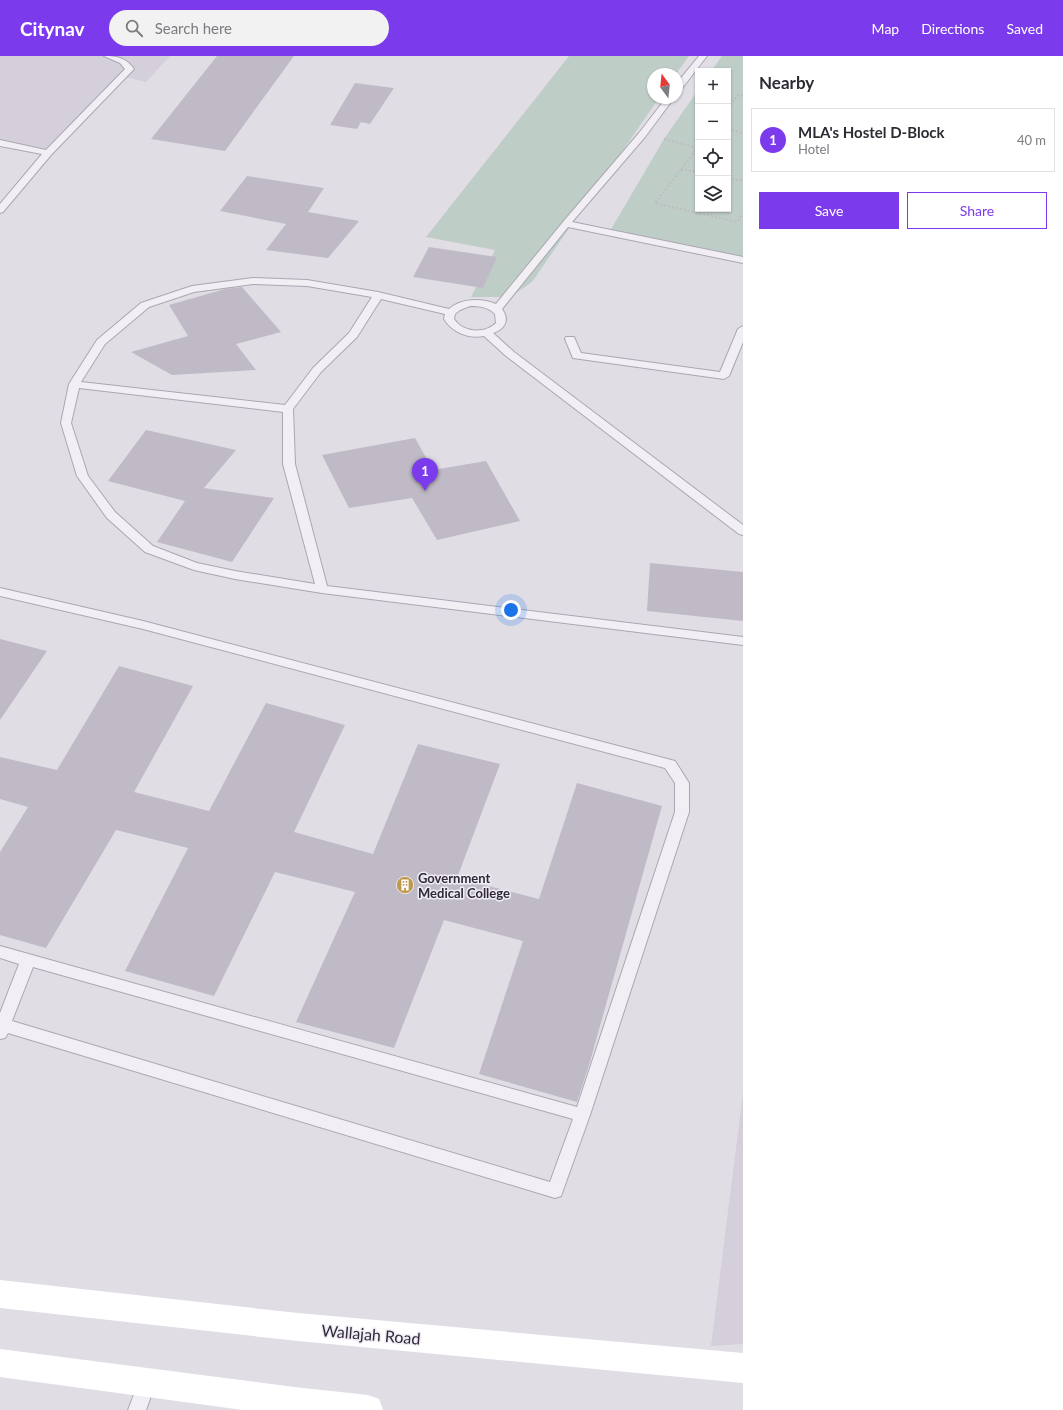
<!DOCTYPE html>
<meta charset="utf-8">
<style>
body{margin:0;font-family:Lato,sans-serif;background:#f2f2f3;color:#2b2b33}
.controls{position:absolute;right:12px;top:12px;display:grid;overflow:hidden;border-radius:0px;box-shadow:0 1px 3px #0004}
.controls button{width:36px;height:36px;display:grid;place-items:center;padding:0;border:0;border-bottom:1px solid #e1e1e2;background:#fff;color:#2b2b33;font:20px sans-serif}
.compass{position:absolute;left:647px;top:12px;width:36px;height:36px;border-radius:50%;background:#fff;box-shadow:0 1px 3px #0004;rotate:345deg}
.you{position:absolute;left:511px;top:554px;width:14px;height:14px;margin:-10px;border:3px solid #fff;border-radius:50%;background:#1a73e8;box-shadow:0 0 0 6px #1a73e833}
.badge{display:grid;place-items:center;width:26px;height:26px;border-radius:50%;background:#7c3aed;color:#fff;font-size:13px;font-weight:700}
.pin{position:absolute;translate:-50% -33px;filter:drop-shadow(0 1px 2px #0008)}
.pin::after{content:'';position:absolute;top:21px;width:14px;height:12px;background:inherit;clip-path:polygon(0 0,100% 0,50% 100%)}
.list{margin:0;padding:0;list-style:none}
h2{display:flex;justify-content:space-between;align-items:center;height:52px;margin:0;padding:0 16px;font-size:17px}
h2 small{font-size:13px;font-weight:400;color:#7c7c81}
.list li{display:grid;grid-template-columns:26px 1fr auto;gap:12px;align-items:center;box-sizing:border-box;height:64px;margin:0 8px 8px;padding:0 8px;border:1px solid #e1e1e2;border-radius:0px}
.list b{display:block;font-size:15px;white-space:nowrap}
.list p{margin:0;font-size:13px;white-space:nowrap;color:#7c7c81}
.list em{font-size:13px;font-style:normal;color:#7c7c81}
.actions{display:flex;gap:8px;padding:12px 16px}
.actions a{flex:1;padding:9px 0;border:1px solid #7c3aed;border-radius:0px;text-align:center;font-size:14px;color:#7c3aed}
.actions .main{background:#7c3aed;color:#fff}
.icon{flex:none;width:22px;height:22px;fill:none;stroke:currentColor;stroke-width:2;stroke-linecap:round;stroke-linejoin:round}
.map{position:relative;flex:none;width:743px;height:1354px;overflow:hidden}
header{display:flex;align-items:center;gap:24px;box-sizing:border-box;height:56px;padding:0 20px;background:#7c3aed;color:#fff}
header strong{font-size:19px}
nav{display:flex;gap:22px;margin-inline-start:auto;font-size:14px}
.search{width:280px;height:36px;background:#f2f2f3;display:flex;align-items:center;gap:10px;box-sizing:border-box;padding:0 14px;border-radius:22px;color:#7c7c81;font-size:15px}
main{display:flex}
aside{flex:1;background:#fff}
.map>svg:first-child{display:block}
.built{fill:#d4cfda}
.green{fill:#becec7}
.building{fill:#c0bac7}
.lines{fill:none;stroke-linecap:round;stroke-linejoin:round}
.lane-casing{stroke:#aba7b2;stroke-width:2}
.path{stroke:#bfbbc4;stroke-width:2;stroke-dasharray:2 2;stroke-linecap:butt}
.lane{fill:#f1eff4;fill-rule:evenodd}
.secondary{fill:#fff;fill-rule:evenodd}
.labels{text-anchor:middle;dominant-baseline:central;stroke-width:3;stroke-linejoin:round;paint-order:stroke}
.poi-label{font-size:13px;font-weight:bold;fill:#30283a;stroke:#efecf3;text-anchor:start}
.near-street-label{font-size:16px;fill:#30283a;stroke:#efecf3}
</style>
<header>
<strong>Citynav</strong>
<div class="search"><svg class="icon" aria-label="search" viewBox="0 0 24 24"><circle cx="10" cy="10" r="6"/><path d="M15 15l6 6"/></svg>Search here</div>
<nav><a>Map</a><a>Directions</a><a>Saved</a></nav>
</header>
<main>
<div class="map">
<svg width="743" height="1354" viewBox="0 0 743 1354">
<rect width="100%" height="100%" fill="#e0dde5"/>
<path class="built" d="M0,0h170l-24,26 -25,-6 -74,73 -47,-9z
M743,1037v251l-32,2z"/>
<path class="green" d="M569,0h120l-13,18h-23v24h6l-127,184 -22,15h-39l24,-47 -69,-13z
M722,0h21v206l-136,-26 57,-97 34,-49v119h30v-138h-17z"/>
<path class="building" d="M217,0h77l-69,95 -74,-12z
M355,27l39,5 -24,36 -9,-2 -4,7 -27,-4z
M247,120l77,12 -16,24 51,9 -31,37 -62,-8 20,-26 -66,-13z
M429,191l68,10 -14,31 -70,-11z
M242,231l39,45 -45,12 20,26 -84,5 -41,-23 57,-16 -19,-31 56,-16z
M146,374l90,20 -32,38 70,10 -42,64 -75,-20 28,-41 -77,-20z
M415,382l18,32 53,-9 34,60 -83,19 -25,-42 -63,10 -27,-53z
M650,507l93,9v49l-96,-10z
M0,583l47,12 -47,69z
M119,610l74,20 -59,106 75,19 57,-108 79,22 -51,107 79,22 45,-110 82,20 -43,114 82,21 38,-116 85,23 -73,259 -12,37 -98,-28 44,-133 -79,-21 -50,128 -98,-26 59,-130 -80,-20 -61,124 -89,-25 63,-123 -72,-18 -70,118 -46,-13v-83l28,-45 -28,-8v-42l57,13z"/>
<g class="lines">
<defs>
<path id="lane" d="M104,0c14,0 22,2 30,13l-83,86 -48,57 -3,1v-9l42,-50 -42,-8v-6l46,10 79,-81 -5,-6z
M699,0h8l-27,35 -3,1v-9z
M666,42h8l-29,39 -73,85 171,35v6l-175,-36 -66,82c8,11 3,20 -9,24l21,19 229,173v10l-4,-1 -233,-178 -22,-20c-16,3 -32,-4 -40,-17l1,-5 -64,-15 -24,38 -36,35 -28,37 2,55 32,122 416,51v8l-421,-52 -87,-14 -41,-9 -49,-18 -38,-34 -30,-42 -16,-53 8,-39 28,-44 44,-37 51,-17 61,-8 54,2 71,12 71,17c12,-11 32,-11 47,-5l67,-82 76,-89zM253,228l54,2 65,11 -23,36 -36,35 -28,37 -204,-23 24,-38 44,-37 45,-15zM470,250c10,0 18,1 25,8l1,9c-11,11 -33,10 -42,-4l1,-5 5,-4zM79,332l204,24v52l32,120 -80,-13 -38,-8 -44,-17 -38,-34 -27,-36 -17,-53z
M743,270v16l-14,34 -5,3 -151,-21 -8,-19 1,-2h8l7,16 139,19 18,-43z
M0,532l143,33 532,140 14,22v29l-99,303 -29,81 -6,2 -547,-165 -3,5 -5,1v-26l19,-49 -19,-6v-12l577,161 98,-295v-29l-10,-15 -522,-139 -143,-33zM33,911l540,152 -23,63 -538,-161z
M147,1317l6,3 3,6 -10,28h-18l13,-34z"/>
</defs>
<use href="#lane" class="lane-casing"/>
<path class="path" d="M728,53l10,-14 5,1
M728,73l15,4
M664,83l34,9
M698,91l-43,56 82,19 6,-9
M681,113l17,3
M728,122l15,3"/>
<use href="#lane" class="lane"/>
<path class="secondary" d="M0,1224l298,33 445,40v30l-445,-42 -298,-33z
M0,1293l294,38 74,8 11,4 4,11h-140l-243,-33z"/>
</g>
<defs>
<symbol id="building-disc" viewBox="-11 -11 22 22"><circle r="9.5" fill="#c0984c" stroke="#efecf3"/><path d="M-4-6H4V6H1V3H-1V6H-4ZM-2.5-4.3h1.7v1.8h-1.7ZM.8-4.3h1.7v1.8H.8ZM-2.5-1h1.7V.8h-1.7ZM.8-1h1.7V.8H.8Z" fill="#fff"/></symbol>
</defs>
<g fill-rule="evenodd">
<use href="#building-disc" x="395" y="819" width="20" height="20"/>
</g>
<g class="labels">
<g class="poi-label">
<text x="418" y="822">Government<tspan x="418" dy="15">Medical College</tspan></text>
</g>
<g class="near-street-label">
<text transform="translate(371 1278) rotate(5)">Wallajah Road</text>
</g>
</g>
</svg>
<div class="controls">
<button>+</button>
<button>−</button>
<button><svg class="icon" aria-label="locate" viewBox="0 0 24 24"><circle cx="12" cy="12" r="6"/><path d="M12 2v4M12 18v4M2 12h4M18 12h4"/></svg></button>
<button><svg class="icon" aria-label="layers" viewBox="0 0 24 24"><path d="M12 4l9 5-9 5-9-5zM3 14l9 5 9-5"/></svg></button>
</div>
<svg class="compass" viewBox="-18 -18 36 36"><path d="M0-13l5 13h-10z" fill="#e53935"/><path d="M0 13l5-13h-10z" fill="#7c7c81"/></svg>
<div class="you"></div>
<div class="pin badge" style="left:425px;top:435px">1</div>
</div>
<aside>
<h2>Nearby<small></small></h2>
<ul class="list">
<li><span class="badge">1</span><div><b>MLA's Hostel D-Block</b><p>Hotel</p></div><em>40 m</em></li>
</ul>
<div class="actions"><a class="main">Save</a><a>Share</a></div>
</aside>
</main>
